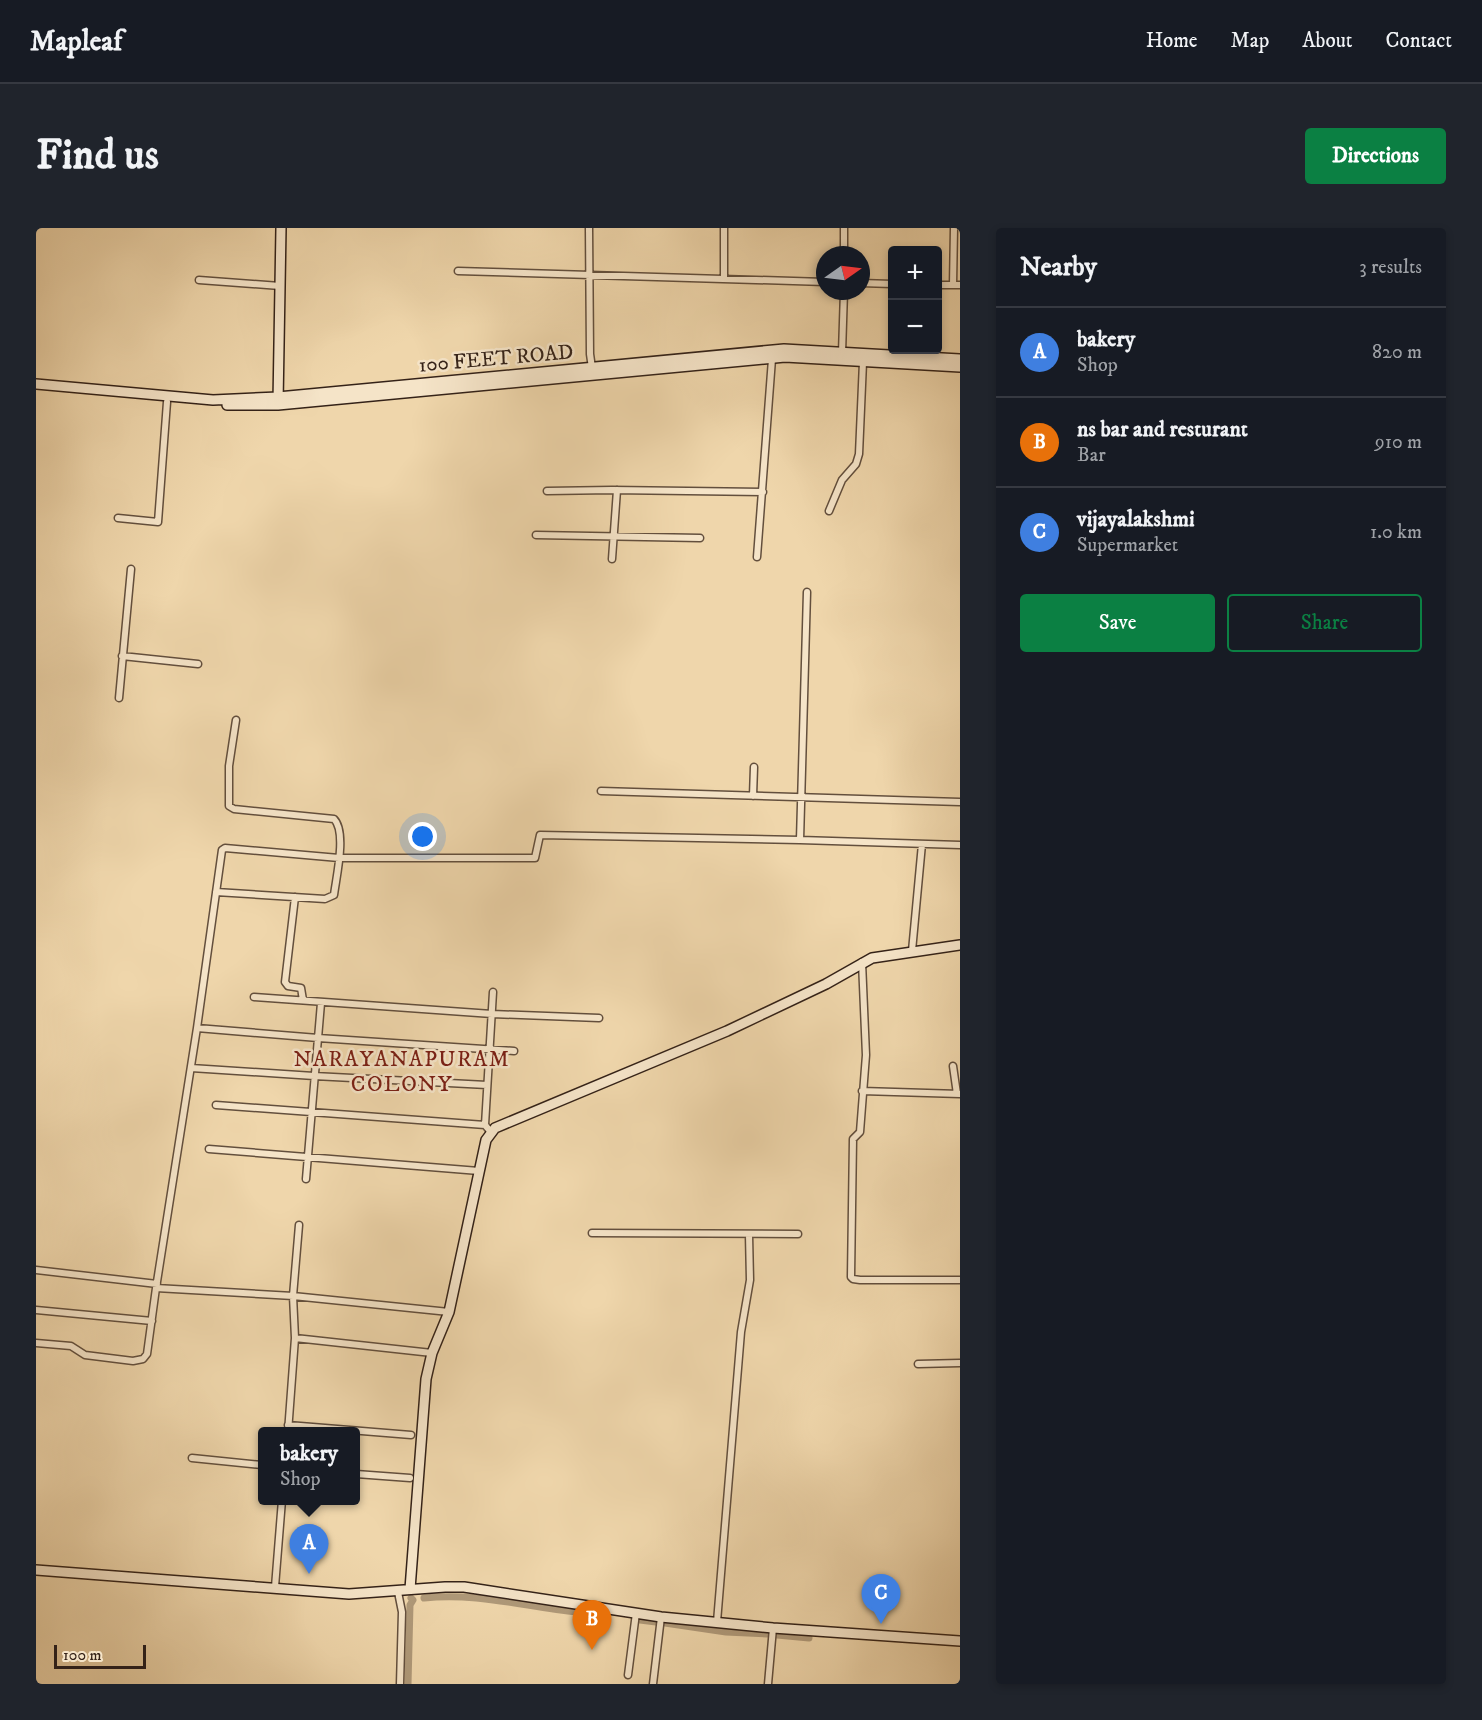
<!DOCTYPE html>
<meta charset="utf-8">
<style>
body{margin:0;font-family:"IM FELL DW Pica",serif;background:#20242c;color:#f1f3f6}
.controls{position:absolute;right:18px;top:18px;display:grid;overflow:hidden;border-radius:6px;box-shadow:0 3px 9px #0003}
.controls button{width:54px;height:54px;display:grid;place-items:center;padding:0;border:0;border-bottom:2px solid #363941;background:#171b24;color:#f1f3f6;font:30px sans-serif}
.compass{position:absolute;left:780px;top:18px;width:54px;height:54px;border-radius:50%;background:#171b24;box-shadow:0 3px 9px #0003;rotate:76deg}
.scale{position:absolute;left:18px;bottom:15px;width:92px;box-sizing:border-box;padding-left:6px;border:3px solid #342218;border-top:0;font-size:16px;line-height:21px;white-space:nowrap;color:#342218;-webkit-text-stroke:4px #f5e4c8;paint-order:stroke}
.you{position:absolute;left:387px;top:609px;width:21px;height:21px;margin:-15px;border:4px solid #fff;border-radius:50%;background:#1a73e8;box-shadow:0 0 0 9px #1a73e833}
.badge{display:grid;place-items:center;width:39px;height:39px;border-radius:50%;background:#0b8043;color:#fff;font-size:20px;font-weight:700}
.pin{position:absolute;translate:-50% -50px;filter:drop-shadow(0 2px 3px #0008)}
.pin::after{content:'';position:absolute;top:32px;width:21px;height:18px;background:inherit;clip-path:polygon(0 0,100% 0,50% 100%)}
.popup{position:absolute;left:222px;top:1199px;width:102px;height:78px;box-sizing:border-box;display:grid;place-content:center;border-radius:6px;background:#171b24;filter:drop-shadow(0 2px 4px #0005);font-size:20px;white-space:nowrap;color:#9ea1a6}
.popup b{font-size:22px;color:#f1f3f6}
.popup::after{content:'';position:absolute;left:50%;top:100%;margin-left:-12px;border:12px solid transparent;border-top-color:#171b24}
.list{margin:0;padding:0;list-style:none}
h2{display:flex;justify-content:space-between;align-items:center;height:78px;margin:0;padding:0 24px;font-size:26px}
h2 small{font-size:20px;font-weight:400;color:#9ea1a6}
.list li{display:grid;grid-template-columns:39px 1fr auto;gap:18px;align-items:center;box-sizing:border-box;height:90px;padding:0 24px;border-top:2px solid #363941}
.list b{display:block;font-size:22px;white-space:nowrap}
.list p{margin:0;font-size:20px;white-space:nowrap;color:#9ea1a6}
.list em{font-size:20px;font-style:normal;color:#9ea1a6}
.actions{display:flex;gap:12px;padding:18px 24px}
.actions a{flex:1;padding:14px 0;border:2px solid #0b8043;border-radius:6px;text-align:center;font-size:21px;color:#0b8043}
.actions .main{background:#0b8043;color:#fff}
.map{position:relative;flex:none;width:924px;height:1456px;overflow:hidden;border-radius:6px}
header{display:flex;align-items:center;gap:36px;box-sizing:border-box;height:84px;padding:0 30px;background:#171b24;border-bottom:2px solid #363941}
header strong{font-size:28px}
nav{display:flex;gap:33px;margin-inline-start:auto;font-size:21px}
.intro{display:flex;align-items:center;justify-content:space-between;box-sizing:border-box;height:144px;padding:0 36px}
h1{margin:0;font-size:42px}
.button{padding:15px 27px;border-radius:6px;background:#0b8043;color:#fff;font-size:21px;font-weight:700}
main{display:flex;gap:36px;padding:0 36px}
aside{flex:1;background:#171b24;border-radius:6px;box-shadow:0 3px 9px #0003}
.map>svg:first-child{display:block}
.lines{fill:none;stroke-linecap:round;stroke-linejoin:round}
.canal{stroke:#af9979;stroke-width:7}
.street-casing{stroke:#634f3d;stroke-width:9}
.secondary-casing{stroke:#342218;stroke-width:12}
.street{stroke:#f5e4c8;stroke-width:6}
.secondary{stroke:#f5e4c8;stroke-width:9}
.labels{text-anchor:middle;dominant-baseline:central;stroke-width:5;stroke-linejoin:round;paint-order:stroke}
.street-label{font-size:21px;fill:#342218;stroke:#f5e4c8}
.neighbourhood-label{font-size:22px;letter-spacing:1.5px;fill:#7a1f14;stroke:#f5e4c8}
</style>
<header>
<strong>Mapleaf</strong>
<nav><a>Home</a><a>Map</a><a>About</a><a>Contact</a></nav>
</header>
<div class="intro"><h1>Find us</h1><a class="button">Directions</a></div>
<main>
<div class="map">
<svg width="924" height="1456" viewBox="0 0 924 1456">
<rect width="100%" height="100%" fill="#efd6ab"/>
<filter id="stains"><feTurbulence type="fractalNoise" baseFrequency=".00333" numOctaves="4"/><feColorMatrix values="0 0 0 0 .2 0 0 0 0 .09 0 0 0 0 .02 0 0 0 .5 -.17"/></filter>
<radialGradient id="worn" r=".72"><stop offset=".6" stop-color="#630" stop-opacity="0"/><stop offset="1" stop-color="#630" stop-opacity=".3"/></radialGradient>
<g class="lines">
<path class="canal" d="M388,1370c52,-6 102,9 153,14
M604,1392l16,2
M629,1395l61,9 41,2
M741,1407l32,3
M372,1456l2,-79 3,-5 -2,-2"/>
<defs>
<path id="street" d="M553,0l1,126 2,14
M688,0v51
M808,27v-27
M422,43l367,11
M163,52l81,6
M825,55l31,1
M902,57h22
M917,57l1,-57
M806,125l2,-62
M511,263l65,-1 151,2
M793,283l13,-31 14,-16 3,-10 4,-92
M82,290l40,4 9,-120
M500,307l164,3
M721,329l15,-198
M576,331l5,-69
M86,428l76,8
M83,470l12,-129
M565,563l359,11
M717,568l1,-29
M764,612l160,5
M180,664l109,7 9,-4c2,-17 13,-63 0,-76l-100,-10 -5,-3v-40l7,-46
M259,669l-10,85 3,4 13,2 2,12
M876,723l10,-107
M826,734l4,93 -6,77 -7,7 -2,138 2,2 7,1h100
M218,769l238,17 107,4
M161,800l121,10 196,13
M917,838l4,28
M155,840l123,8 173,9
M826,863l98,3
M180,877l269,20
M454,903l-5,-6 8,-133
M173,921l270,22
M270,951l15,-176
M556,1005l206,1
M0,1042l121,14
M0,1082l116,11
M413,1084l-156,-16 -137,-8 41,-260 25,-178 3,-2 114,10h196l5,-23 260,5 7,-248
M259,1110l137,15
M0,1115l35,3 14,9 48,6 10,-2 4,-5 9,-66
M882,1136l42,-1
M252,1197l123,10
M252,1204l7,-94 -2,-42 6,-71
M156,1230l70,7
M320,1246l54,4
M239,1359l7,-87
M362,1364l4,20 -2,72
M681,1394l24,-290 9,-52 -1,-45
M592,1447l8,-62
M617,1456l8,-67
M732,1456l5,-56"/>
<path id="secondary" d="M0,156l177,16 65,-3 506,-48 176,10
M242,175l3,-175
M191,177h51l507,-48 175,10
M0,1342l313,24 96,-7h19l197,30 112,11 187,13
M374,1361l16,-210 6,-26 17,-41 37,-172 9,-12 232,-97 99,-47 46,-26 88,-13"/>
</defs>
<use href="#street" class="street-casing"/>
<use href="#secondary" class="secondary-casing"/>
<use href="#street" class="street"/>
<use href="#secondary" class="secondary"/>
</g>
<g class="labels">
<g class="street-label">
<text transform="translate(460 131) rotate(-5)">100 FEET ROAD</text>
</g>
<g class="neighbourhood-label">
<text x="366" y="831">NARAYANAPURAM<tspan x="366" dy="25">COLONY</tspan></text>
</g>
</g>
<rect width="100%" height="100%" filter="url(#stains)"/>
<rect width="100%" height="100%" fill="url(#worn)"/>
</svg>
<div class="controls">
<button>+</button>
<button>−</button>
</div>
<svg class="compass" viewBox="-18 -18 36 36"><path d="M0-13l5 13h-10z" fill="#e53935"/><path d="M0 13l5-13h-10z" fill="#9ea1a6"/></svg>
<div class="scale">100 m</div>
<div class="you"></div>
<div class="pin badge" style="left:273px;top:1346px;background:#3f7fe0">A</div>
<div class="popup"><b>bakery</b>Shop</div>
<div class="pin badge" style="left:556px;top:1422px;background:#e8710a">B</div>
<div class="pin badge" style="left:845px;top:1396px;background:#3f7fe0">C</div>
</div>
<aside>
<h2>Nearby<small>3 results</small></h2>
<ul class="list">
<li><span class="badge" style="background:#3f7fe0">A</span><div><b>bakery</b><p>Shop</p></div><em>820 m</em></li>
<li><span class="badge" style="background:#e8710a">B</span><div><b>ns bar and resturant</b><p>Bar</p></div><em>910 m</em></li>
<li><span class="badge" style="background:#3f7fe0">C</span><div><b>vijayalakshmi</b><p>Supermarket</p></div><em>1.0 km</em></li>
</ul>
<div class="actions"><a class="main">Save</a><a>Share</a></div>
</aside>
</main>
